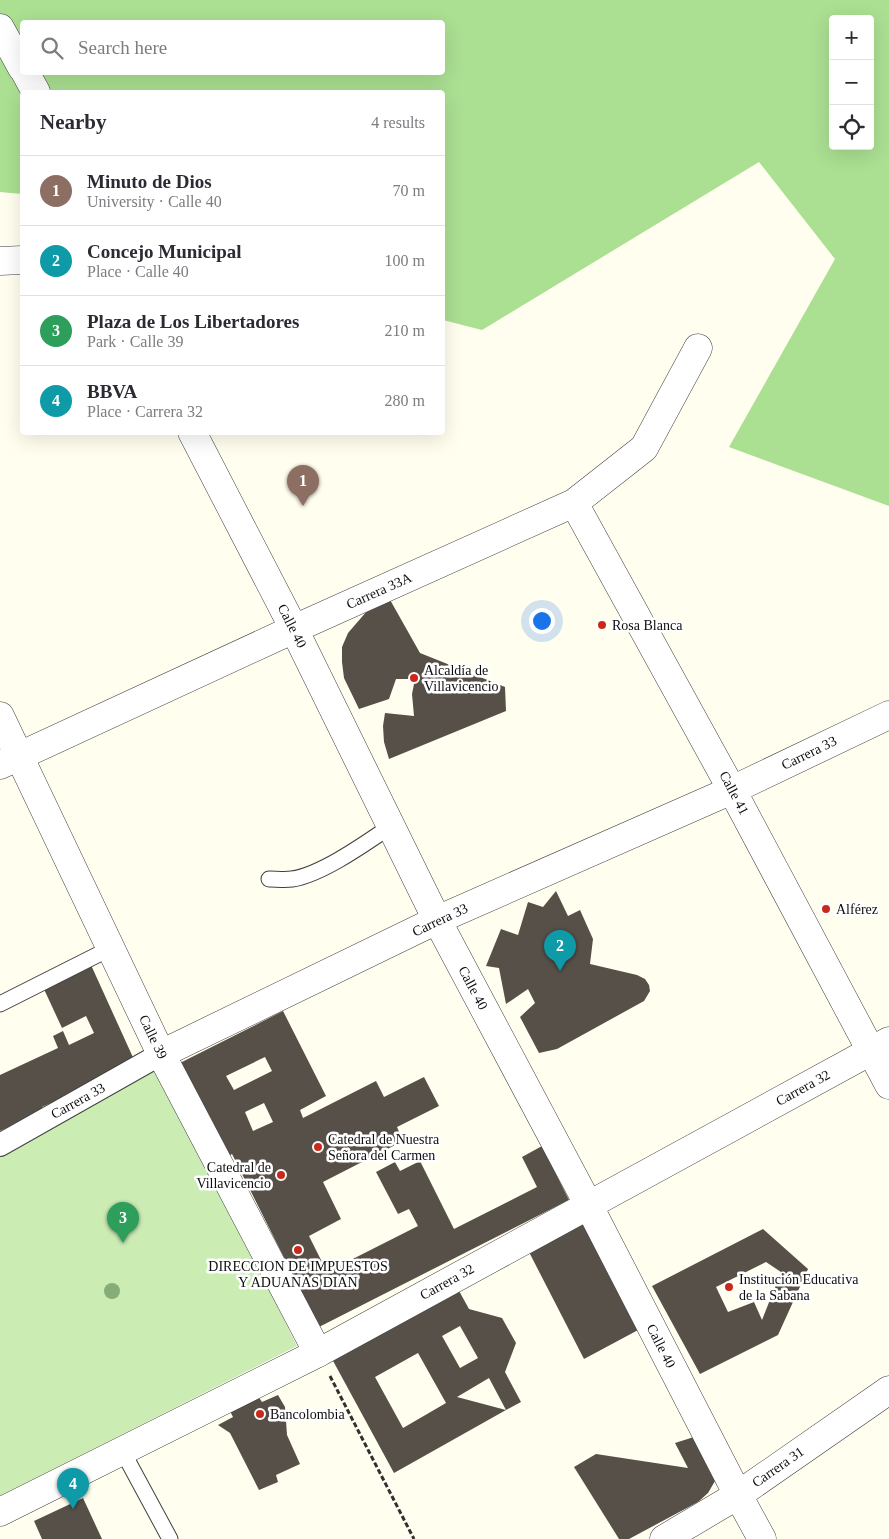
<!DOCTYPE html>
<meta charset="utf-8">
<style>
body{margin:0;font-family:"Times New Roman",serif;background:#f2f2f3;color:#2b2b33}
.controls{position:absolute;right:15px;top:15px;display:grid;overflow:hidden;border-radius:5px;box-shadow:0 5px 20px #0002}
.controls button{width:45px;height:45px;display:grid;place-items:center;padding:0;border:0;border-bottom:1px solid #e1e1e2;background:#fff;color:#2b2b33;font:25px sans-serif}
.you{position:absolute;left:541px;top:620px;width:18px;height:18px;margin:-12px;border:4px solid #fff;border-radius:50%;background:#1a73e8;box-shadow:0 0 0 8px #1a73e833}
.badge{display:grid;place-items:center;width:32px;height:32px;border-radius:50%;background:#2563eb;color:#fff;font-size:16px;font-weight:700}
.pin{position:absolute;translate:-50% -41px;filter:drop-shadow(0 1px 2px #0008)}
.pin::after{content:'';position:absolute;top:26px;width:18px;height:15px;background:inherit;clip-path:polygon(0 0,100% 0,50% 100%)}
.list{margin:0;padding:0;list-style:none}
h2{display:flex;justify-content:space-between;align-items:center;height:65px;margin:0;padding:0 20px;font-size:21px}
h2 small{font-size:16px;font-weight:400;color:#7c7c81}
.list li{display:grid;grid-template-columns:32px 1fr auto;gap:15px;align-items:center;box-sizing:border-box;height:70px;padding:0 20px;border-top:1px solid #e1e1e2}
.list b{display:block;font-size:19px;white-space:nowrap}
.list p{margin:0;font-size:16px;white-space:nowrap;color:#7c7c81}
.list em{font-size:16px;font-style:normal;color:#7c7c81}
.icon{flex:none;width:28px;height:28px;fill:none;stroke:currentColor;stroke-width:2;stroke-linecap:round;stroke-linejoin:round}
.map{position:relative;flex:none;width:889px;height:1539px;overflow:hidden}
.search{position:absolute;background:#fff;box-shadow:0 5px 20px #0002;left:20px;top:20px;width:425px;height:55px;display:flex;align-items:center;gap:12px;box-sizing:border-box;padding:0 18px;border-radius:5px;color:#7c7c81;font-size:19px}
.panel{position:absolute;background:#fff;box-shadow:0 5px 20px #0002;left:20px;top:90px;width:425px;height:345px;border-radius:5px}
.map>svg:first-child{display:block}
.green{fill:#cbedb4}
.forest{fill:#abdf92;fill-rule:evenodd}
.building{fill:#575049;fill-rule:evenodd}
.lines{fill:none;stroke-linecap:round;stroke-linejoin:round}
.service-casing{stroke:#414141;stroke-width:17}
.pedestrian-casing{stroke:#414141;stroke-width:24}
.minor-casing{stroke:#414141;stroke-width:29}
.tertiary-casing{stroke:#414141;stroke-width:29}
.path{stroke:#303030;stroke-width:3;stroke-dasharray:5 2.5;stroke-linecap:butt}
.service{stroke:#fff;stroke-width:15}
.pedestrian{stroke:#fff;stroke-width:22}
.minor{stroke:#fff;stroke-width:28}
.tertiary{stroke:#fff;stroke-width:28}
.tree{fill:#84ad79}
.poi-dot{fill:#ca281a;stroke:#fff;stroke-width:2}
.labels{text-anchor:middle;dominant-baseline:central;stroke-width:5;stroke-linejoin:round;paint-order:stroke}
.street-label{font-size:14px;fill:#0e0e0e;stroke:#fff}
.poi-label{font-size:14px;fill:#0e0e0e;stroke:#fff;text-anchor:start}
</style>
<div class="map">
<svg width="889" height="1539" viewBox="0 0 889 1539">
<rect width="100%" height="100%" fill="#fffeef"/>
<path class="green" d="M157,1066l140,280 -297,150v-355z"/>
<path class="forest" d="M0,0h889v506l-160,-59 106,-188 -76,-97 -277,168 -39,-10 -1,-228h-420v102l-22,-2zM833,19h37v127h-37zM22,22h420v50h-420z"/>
<path class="building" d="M389,598l31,55 85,34 1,24 -117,48 -5,-17 -1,-16 2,-13 29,3 -2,-22 3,-15h-19l-7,20 -30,10 -15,-31 -2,-16v-15l6,-14 19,-22z
M556,891l12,25 12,-6 13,29 -3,25 47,11 8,4 4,6 1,6 -6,10 -87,48 -18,4 -19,-36 15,-14 -7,-14 -22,15 -7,-36 -13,-2 15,-37 17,6 10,-33 15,5z
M91,965l45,99 -94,43 2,4 -44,20v-56l58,-27 -5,-12 10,-5 6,14 25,-12 -8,-17 -24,12 -19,-41z
M283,1011l43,85 -26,14 3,8 73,-37 8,16 40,-20 15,29 -42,21 6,14 -80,41 18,37 -32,17 18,36 91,-46 -9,-17 -11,5 -22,-42 19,-10 5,9 20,-10 34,68 83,-42 -15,-30 20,-11 27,54 -250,127 -87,-173 -5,3 -47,-94zM265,1057l7,14 -38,19 -8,-14zM264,1103l9,19 -20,9 -8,-19z
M585,1223l55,106 -56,30 -55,-107z
M763,1229l45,40 -30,66 -78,39 -48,-88zM766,1262l15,10 -19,48 -8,-18 -26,10 -12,-25z
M458,1289l11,20 33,9 14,25 -11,29 16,30 -15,8 -17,-32 -32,19 49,13 -112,63 -62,-114zM460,1326l18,32 -18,10 -18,-32zM418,1353l28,50 -43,25 -28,-51z
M278,1395l7,12 2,28 13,29 -24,11 2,7 -19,8 -29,-57 -12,-8 15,-8 -3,-6 28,-15 4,6z
M697,1436l16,34 2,11 -7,12 -10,9 -69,37h-10l-45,-72 22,-13 92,14 -13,-25z
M83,1498l19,41h-60l-8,-18z"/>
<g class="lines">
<defs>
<path id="service" d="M269,879c7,0 16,1 23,0 29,-4 74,-36 99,-53
M0,1004l111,-56
M123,1452l47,87"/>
<path id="pedestrian" d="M0,1145l161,-91"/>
<path id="minor" d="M0,28l22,40
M25,72l11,20
M0,261l22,-1
M192,432l102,197 143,291 151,284 150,291 24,44
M574,503l158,287 139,261 18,-10
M0,716l161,338 157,299
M0,765l294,-136 280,-126 70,-55 54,-100
M161,1054l276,-134 295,-130 157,-75
M664,1539l74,-44 151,-105"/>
<path id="tertiary" d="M0,1512l318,-159 553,-302 18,34"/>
</defs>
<use href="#service" class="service-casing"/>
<use href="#pedestrian" class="pedestrian-casing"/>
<use href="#minor" class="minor-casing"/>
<use href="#tertiary" class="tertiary-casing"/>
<path class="path" d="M330,1376l84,163"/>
<use href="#service" class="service"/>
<use href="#pedestrian" class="pedestrian"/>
<use href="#minor" class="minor"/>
<use href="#tertiary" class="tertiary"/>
</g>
<circle class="tree" cx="112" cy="1291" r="8"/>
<g class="poi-dot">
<circle cx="602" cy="625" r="5"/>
<circle cx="414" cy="678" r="5"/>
<circle cx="826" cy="909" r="5"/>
<circle cx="318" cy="1147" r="5"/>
<circle cx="281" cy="1175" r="5"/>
<circle cx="298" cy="1250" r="5"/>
<circle cx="729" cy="1287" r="5"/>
<circle cx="260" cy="1414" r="5"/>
</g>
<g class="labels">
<g class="street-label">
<text transform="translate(379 591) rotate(-24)">Carrera 33A</text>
<text transform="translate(292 626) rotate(63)">Calle 40</text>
<text transform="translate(809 753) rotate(-26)">Carrera 33</text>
<text transform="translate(734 793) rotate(62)">Calle 41</text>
<text transform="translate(440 920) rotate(-25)">Carrera 33</text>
<text transform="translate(473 988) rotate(62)">Calle 40</text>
<text transform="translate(153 1037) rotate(64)">Calle 39</text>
<text transform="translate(803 1088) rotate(-29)">Carrera 32</text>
<text transform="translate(78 1101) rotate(-29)">Carrera 33</text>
<text transform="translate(447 1282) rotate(-29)">Carrera 32</text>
<text transform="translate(661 1346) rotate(63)">Calle 40</text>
<text transform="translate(778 1467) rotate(-35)">Carrera 31</text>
</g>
<g class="poi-label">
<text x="612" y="625">Rosa Blanca</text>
<text x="424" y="670">Alcaldía de<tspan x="424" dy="16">Villavicencio</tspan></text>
<text x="836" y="909">Alférez</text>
<text x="328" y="1139">Catedral de Nuestra<tspan x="328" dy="16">Señora del Carmen</tspan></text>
<text x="271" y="1167" text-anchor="end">Catedral de<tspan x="271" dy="16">Villavicencio</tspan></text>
<text x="298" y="1266" text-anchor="middle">DIRECCION DE IMPUESTOS<tspan x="298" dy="16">Y ADUANAS DIAN</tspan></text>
<text x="739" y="1279">Institución Educativa<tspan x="739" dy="16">de la Sabana</tspan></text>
<text x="270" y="1414">Bancolombia</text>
</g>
</g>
</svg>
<div class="controls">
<button>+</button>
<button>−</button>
<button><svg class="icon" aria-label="locate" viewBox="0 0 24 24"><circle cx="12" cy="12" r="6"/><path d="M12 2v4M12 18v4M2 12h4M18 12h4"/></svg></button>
</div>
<div class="you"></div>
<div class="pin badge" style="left:303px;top:506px;background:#8d6e63">1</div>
<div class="pin badge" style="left:560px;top:971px;background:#0f9aa8">2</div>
<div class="pin badge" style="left:123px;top:1243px;background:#2e9e5b">3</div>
<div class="pin badge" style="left:73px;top:1509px;background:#0f9aa8">4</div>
<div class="search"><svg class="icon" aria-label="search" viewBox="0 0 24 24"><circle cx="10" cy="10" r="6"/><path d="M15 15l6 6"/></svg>Search here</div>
<section class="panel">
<h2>Nearby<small>4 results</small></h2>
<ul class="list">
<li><span class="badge" style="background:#8d6e63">1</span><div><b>Minuto de Dios</b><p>University · Calle 40</p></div><em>70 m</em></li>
<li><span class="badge" style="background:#0f9aa8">2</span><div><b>Concejo Municipal</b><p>Place · Calle 40</p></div><em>100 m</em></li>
<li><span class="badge" style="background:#2e9e5b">3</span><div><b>Plaza de Los Libertadores</b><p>Park · Calle 39</p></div><em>210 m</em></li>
<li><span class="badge" style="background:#0f9aa8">4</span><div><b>BBVA</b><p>Place · Carrera 32</p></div><em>280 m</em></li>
</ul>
</section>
</div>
